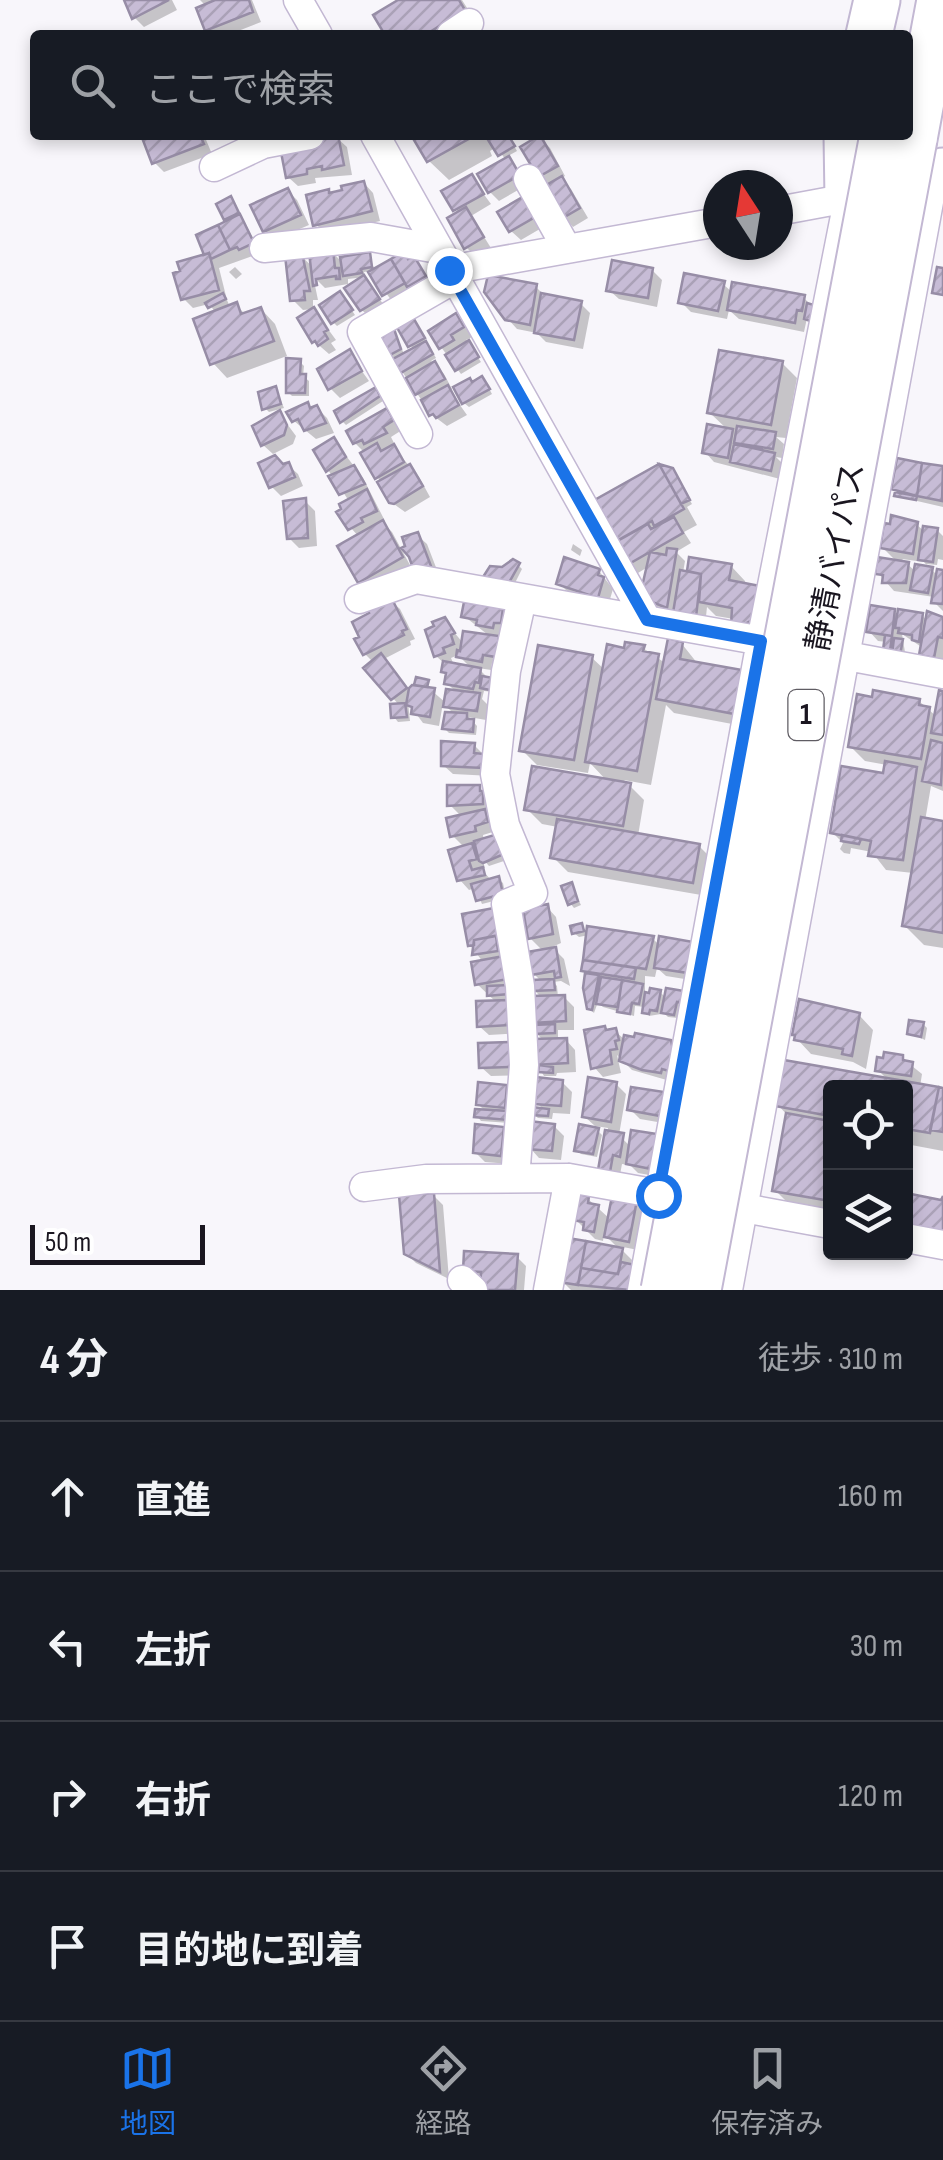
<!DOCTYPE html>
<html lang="ja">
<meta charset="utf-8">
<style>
body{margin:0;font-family:"Sofia Sans Condensed","Noto Sans JP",sans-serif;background:#20242c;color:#f1f3f6}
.controls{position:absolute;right:30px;bottom:30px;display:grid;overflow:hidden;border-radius:10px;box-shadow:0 5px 15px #0003}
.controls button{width:90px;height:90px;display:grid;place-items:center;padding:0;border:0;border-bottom:2px solid #363941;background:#171b24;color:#f1f3f6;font:50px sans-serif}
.compass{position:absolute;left:703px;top:170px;width:90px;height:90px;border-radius:50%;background:#171b24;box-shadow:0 5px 15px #0003;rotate:348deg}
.scale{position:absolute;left:30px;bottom:25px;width:175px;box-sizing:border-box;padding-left:10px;border:5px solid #1a1620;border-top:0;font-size:28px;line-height:35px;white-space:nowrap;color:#1a1620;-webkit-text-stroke:8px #fff;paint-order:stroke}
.stop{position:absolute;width:30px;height:30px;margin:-22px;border:8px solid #1a73e8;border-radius:50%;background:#fff}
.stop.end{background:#1a73e8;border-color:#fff;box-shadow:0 2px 10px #0008}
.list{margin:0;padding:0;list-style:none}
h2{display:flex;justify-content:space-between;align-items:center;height:130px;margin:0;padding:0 40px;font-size:42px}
h2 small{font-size:32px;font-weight:400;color:#9ea1a6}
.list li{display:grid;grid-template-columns:65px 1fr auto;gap:30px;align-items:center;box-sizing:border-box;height:150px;padding:0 40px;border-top:2px solid #363941}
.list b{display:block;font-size:38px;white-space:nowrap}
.list em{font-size:32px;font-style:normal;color:#9ea1a6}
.icon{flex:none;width:55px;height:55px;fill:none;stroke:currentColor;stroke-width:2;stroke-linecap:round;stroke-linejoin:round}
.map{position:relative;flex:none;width:943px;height:1290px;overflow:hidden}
.search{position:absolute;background:#171b24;box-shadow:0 5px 15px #0003;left:30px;right:30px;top:30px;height:110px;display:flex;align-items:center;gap:25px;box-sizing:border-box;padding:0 35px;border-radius:10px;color:#9ea1a6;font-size:38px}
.sheet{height:730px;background:#171b24}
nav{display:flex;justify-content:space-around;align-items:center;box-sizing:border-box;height:140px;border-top:2px solid #363941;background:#171b24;font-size:28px;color:#9ea1a6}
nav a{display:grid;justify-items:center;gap:5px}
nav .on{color:#1a73e8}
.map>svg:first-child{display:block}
.shadow{fill:#0003;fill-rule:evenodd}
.building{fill:url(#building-hatch);stroke:#978da6;stroke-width:2.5}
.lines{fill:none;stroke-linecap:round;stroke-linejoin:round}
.minor-casing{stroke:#c3b8d3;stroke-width:31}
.trunk-casing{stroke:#c3b8d3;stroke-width:49}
.minor{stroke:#fff;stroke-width:28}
.trunk{stroke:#fff;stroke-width:45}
.trunk-bridge-casing{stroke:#c3b8d3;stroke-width:49;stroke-linecap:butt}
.trunk-bridge{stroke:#fff;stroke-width:45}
.route{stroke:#1a73e8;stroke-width:12}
.labels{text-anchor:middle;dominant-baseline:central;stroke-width:10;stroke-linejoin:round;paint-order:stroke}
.shield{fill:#fff;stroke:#5f5c63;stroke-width:2.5}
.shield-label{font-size:30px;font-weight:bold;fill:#1a1620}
.street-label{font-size:32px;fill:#1a1620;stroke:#fff}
</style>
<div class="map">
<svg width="943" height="1290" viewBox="0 0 943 1290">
<defs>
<pattern id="building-hatch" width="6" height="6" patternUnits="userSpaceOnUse" patternTransform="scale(2.5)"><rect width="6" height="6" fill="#c7bcd6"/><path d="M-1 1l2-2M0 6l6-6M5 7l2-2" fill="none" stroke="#aaa1b7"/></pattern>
</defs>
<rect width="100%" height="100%" fill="#f8f6fb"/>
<path class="shadow" d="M130,0h42l5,10 -33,17 -10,-10z
M200,0h52l9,22 -33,13h-15l-6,-5 -1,-24z
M402,0h60l16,25 -15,10h-75z
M144,135h60l8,19 -48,18 -10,-10z
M414,135h103l-7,4 7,12 -11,6 21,28 -28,16 -9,-9 16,-32 -10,-13 -6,4 2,5 -43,24 -20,-19z
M337,138l10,9 5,28 -37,3 1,5 -18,3 -10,-9z
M540,138l10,10 15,28 -5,3 11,10 17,29 -15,9 -9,-10 -14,-31 -10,-11z
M471,177l20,27 -20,12 20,32 -15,9 -10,-10 -7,-33 -14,-22z
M364,183l9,10 7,28 -55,13 -9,-10 15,-28z
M288,191l9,9 12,25 -35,15 -9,-9z
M525,198l20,28 -24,14 -10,-9z
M234,203l27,50 -42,15 8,32 3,7 6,-2 10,10 15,-6 14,15 12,32 -60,22 -14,-15 3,-50 -7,-9 -16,4 -9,-9 24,-42 -9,-20 31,-15 -4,-4z
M332,252l8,8 29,-5 6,16 39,-12 20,27 -40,18 -24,-33 -6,1 1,5 -17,2v5l-23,4 -12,-12 5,24h-5v9l-10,1 -10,-10 8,-44 13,12z
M235,267l7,7 -6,5 -7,-7z
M652,270l10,10 -5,27 -38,-8 -10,-9z
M365,280l22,29 -16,10 -9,-9z
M723,284l10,9 71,5 13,13 -6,12 -4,-5 -3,14 -65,-13 -10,-9 -2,9 -36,-7 -10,-10z
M536,287l10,10 34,6 10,10 -7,36 -37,-7 -9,-9 -20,-4 -10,-11z
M344,299l11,16 -18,11 -4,-4z
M314,310l22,30 -5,3 5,7 -7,4 -15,-13z
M456,316l10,10 6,11 -6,3 15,22 -20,12 -20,-27z
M415,321l21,37 -5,3 13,13 8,15 -2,2 17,24 -20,11 -16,-12 -41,-60 4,-22 11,24 10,-6 -5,-5z
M349,353l20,28 -29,17 -10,-10z
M300,362l4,4 -1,10 6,5v15h-17l-4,-4z
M782,363l15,15 -11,60 -10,-1 8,7 -2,14 -6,-1 7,7 -3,15 -66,-17 -9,-10 23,-22 -18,-17z
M486,383l6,11 -23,13 -5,-4z
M276,389l8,19 -15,4 -4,-4z
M379,395l4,6 -37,24 -4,-4z
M307,405l5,5 5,-2 10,10 7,15 -18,6 -22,-18z
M386,411l16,19 -11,7 3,6 -3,2 28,32 11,20 -25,15 -14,-10 -26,-49 -10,-10z
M279,413l17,23 -3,8 -20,10 -10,-9z
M334,440l29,38 22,43 -3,1 10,10 19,35 -42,24 -9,-9 -1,-45 -8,-9 -2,-27 -21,-31z
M899,461l44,8v38l-39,-9 -10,-10z
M288,465l10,9 5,12 -22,10 -10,-10 11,-19z
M672,470l20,34 -5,3 10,18 -13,7 7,11 -15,9 9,9 -2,12 11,2 -5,-4 42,-5 14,15 11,59 -22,-21 -18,-3 -9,-9 -2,19 -46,-17 -10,-10 2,-34 -13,8 -23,-32z
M305,501l10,10 2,35 -18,2 -10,-10z
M916,524l9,8 12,-2 6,6v24l-5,-1 -1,6 -11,-1 12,12 5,-4v39l-9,-9v-5l-40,-6 -16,-18 20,-10 -16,-16zM902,559l22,3 6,7 -14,3z
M417,535l10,9 15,39 -37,-34z
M573,544l9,6 -2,6 -9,-6z
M518,565l4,4 -11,22 -20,-11z
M599,571l14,18 -5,17 -39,-13 -10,-10z
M390,600l10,9 15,30 -5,2 1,4 -27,14 25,32 7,-3 2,-8 9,2 4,8 15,13 11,-10 -10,-10 -2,-19 -9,-8 8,-36 19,23 29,-5 -28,-22 38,-6 10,10 -10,16 -8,-1 14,13 -3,17 -13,-2 -1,7 -13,-2 12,12 4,12 -10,-1 -2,8 6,6 -2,15 -17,-3 8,9 -1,9 -27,-2 -4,-4 10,-14 -12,-12 -4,23 -16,-3 -15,-20 2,18 -12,1 -4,-5 6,-11 -34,-38 7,-6 -8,-8zM458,655l13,13 -17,-3 -3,-7z
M894,611l5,5 23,-1 5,6 16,-2v47l-11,-2 -10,-10 1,-6 -21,-14 3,18 -15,2 -3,-12 -9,-1 -9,-10z
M682,644l66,83 -74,-14 -8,-8 -15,80 -27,-5 20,20 -6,36 61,10 15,15 -7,35 -139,-24 -15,-15 5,-30 -16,-3 -15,-15 81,-27 -18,-19 -2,10 -51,-8 -15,-15 69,-93 14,13 20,-19 18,-3 22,15z
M943,693v98l-12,-5 -6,35 18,3v124l-19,-3 -20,-20 9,-52 -27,-3 -14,-18 -21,-4 -1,6 -6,-1 -4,-4 3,-6 -10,-10 53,-57 1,-11 -22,-4 -15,-15 69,-45 18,16z
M474,745l10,10 8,21 -39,-2 -10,-9z
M479,788l9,9 4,16h-6l8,9 2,9 -13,4 1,6 20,-1v21l-15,5 -7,-8 3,10 -4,1 11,12 6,-2 5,4 3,15 -24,6 -7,-16 -6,2 -9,-10 5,-32 -13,-13 10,-18 -12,-12zM477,842l6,15 -14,-14z
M571,885l10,20 -7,3 -4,-5z
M547,907l9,10 5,26 -9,4 12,12 6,27 -9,-5 -8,1 4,4 1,11h6l10,10v23h-16v10h8l9,10 1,22 -19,1 -1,3h-12l-8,-13 8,-22 -8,-8 4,-6 -6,-6 8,-23 -8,-8 8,-8 -8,-8 9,-23 -13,-13z
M493,911l19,87h-7l14,14 1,21 -31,2 -10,-9 18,-23 -20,-19 6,-22 -13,-17z
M581,926l8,7 64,6 44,42 -31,-5 -9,-8 -2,9 -10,-1v19l15,-3 7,7 16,-6 -5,25 -10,-1 -7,-7v4l-12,2 -4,-9 -10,-1 -1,10 -31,-9 -5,-5 -4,11 -5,-5 -2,-34 -4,-4 6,-35 -10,2 -5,-4z
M859,1015l14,15 -7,39 -13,-7 -42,-8 -14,-15z
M923,1024l4,4 -2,12 -15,-7z
M615,1031l10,9 45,2 10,10 -10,29 -38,-11 -15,-15 4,18 -18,4 -9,-10 14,-35z
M481,1045l41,30 -31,1 -10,-9z
M902,1058l20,16 -2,13 23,4v60l-37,-7v-56h-76v124l-40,-7 -15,-15 13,-74 -10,-11 8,-42 103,18 -11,-11z
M562,1082l10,10 -2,22 -17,-1 -1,6 -14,-1 -5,-4 12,-3 -8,-8z
M616,1084l10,10 -7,41 41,42 -22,-4 -8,-8 -8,-1 -3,16 -18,-10 7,-42 -13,-2 -10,-9z
M505,1088l10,9 -4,26 -30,-2 -4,-5 9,-4 -8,-8z
M663,1094l10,10 -4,20 -29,-5 -10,-10z
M554,1126l10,10 -3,24 -22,-2 -9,-10z
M503,1129l10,10 -3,25 -25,-2 -10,-10z
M598,1131l4,4 -5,22 -16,-3 -4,-4z
M433,1195l10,10 6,74 -33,-16 -10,-10z
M588,1199l22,20 26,-16 10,9 -8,38 -20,-4 14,14 -1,7 10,23h-70l-9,-9 58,-31 -16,-16 -1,7 -8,-2 -20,-20z
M517,1257l9,9 -2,24h-40l-19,-20z"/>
<path class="building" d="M124,0h45l-37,19z
M215,0h34l4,12 -48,19 -9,-23z
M398,0h61l6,10 -40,25h-40l-12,-20z
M141,135h59l4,9 -52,20z
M338,135l6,30 -22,5v-4l-15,3v5l-21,4 -6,-31z
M411,135h63v1l-47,26z
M485,135h23l7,11 -17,10z
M540,135l18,31 -20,11 -18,-30z
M509,156l11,19 -32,18 -11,-19z
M472,174l12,20 -31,17 -12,-20z
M562,176l18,32 -19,11 -18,-32z
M364,181l8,30 -59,15 -7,-31 23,-6v4l13,-3 -1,-4z
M288,188l13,27 -38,17 -13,-27z
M526,195l11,21 -28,16 -12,-20z
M231,196l8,17 -15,7 -8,-16z
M466,207l18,30 -20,12 -17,-31z
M240,214l14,29 -15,7 -2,-3 -7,3 -12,-25z
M218,225l12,25 -19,9 -2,-6 -5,2 -8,-20z
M333,249l2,19h4l1,11h-4v-3l-20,3 1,6 -4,1 -4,-34z
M404,251l4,8 6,-3 12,20 -19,11 -16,-28z
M370,252l2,15 -11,2 1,4 -19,3 -3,-19z
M209,253l10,37 -38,10 -8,-27 7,-2 -3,-9z
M302,253l8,38h-6l1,9 -15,1 -5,-46z
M391,259l14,24 -23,13 -14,-24z
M612,260l41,8 -5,30 -42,-7z
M937,267l6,1v27l-11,-2z
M684,273l41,8 -7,30 -40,-8z
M364,275l16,24 -20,12 -16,-23z
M488,275l49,9 -7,41 -25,-5 -21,-28z
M732,282l73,13 -3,16 -5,-1 -2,13 -68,-13z
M340,291l13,19 -22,14 -12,-19z
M223,293l3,6 -18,9 -3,-5z
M541,293l41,8 -8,39 -40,-7z
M237,302l4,12 20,-7 13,34 -64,24 -17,-46z
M807,303l7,2 -4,16 -6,-2z
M314,307l14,23 -4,2 4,7 -10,7 -3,-5 -3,2 -15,-25z
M456,313l8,14 -13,8 3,5 -15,9 -11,-18z
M411,314l14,24 -17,9 -13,-23z
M394,329l7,20 -13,7 -9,-19z
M469,340l10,17 -24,14 -10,-16z
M426,341l7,13 -34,20 -8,-14z
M350,349l12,22 -34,19 -11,-21z
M719,350l64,11 -12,64 -64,-12z
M286,358l15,1 -1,15h6l-1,19h-19z
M435,361l10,18 -30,16 -9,-17z
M482,376l8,13 -28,15 -9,-17 17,-9 2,4z
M448,385l11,20 -23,13 -3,-4 -4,2 -8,-16z
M276,386l5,18 -19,6 -4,-18z
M376,387l4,9 -40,27 -6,-12z
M308,402l2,6 7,-3 9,18 -22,8 -6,-12 -6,3 -6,-10z
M387,408l7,12 -11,7 4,6 -23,11 -2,-4 -9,4 -7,-13z
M280,410l7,15 -3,10 -23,11 -9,-20z
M707,424l26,5 -5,29 -26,-5z
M737,426l39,6 -3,17 -39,-6z
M334,437l12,20 -20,15 -13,-22z
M377,443l4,8 13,-7 10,18 -29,17 -15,-26z
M734,444l41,9 -4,18 -41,-9z
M275,455l8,9 6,-2 6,15 -26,11 -11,-25z
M897,458l25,5 -5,33 -26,-7z
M922,463l21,3 -1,35 -25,-5z
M410,464l13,22 -29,18 -5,-1 -12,-21z
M659,464l14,4 17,32 -9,4z
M659,464l25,45 -30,17 -2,-5 -39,22 -22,-41z
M354,465l11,19 -26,11 -11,-19z
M367,489l10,22 -16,7 2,4 -15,8 -12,-18 5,-3 -2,-5z
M895,492l22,4 -1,4 -22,-4z
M306,498l2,40 -21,1 -4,-38z
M891,515l27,7 -5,32 -33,-6 4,-25 6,1z
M674,517l9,16 -56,32 -13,-22 34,-19 3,5z
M383,520l20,37 -45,26 -21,-37z
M923,526l15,2 -5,34 -15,-2z
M418,532l16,42h-19l-6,-17 -8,-9 4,-2 -3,-9z
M667,548l10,1 -10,59 -20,-8 -6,-9 9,-39 16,3z
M564,557l36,12 -2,6 6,2 -6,21 -42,-14z
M689,557l43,7 -3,16 31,6 -6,33 -13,7 -10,-1 1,-17 -33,-6 2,-28 -14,-3z
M877,557l32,5 -3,21h-24l1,-8 -8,-1z
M513,559l7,4 -14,25 -23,-11 7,-11 12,1z
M915,564l18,3 -5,26 -18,-3z
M937,569l6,1v34l-12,-1z
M680,570l21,4 -5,43 -23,-4z
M391,597l16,32 -5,2 2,4 -41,20 -9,-16 5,-2 -7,-15 17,-9 -2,-4z
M464,602l39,6 -2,15h-7l-1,5 -17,-3 1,-5 -16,-3z
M870,605l25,4 -3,27 -26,-4z
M898,609l25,4 -4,29 -7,-2v-5l-14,-2 1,-5h-4z
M927,611l16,6v21l-5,-1 -4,21 -15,-3z
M445,617l10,16 -4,2 3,9 -11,4 2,5 -11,4 -9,-27 9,-4 -2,-4z
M463,631l36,5 -3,21 -13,-2 -1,7 -26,-5 1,-7 3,1z
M885,635l7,1 -2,15 -7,-1z
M668,638l15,4 -3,17 62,11 -8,44 -78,-15z
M894,638l9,1 -3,16 -8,-1z
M625,642l20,3 -2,6 16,3 -22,117 -52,-9 22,-118 17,4z
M538,645l55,10 -19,105 -55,-9z
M381,653l26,35 -16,12 -28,-32z
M443,661l38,7 -2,15 -4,-1 -2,7 -29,-5 2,-11 -5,-1z
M482,676l11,2 -3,12 -10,-2z
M416,677l13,3 -2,7 -13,-2z
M412,685l23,3 -5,29 -19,-3 1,-7 -6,-2 3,-17z
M446,689l34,4 -3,18 -34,-4z
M873,690l47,9 -1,6 11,2 -9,52 -73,-12 9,-53 15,3z
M939,690l4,1v44l-12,-2z
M405,703l2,14 -16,1 -1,-14z
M445,712l22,1v6h7l-1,13 -31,-3z
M931,740l12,3 -2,42 -19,-4z
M441,741l34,2 -1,10 10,1 -1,14 -42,-2z
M885,761l32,6 -14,93 -35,-4 3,-15 -41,-8 11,-67 42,7z
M532,766l99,17 -8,43 -99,-16z
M447,785h33v6h3v13l-36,2z
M485,809l3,13 -13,4 1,5 -26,6 -4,-19z
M921,817l22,4v112l-41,-7z
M557,819l143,25 -7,39 -143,-25z
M501,833l3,21 -21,9 -4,-2 -5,-20z
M842,835l19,4 -2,5 -18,-3z
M472,843l5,16 -8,2 3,9 11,-3 2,8 -28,6 -9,-31z
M499,876l4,18 -27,7 -5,-17z
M572,882l6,19 -10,4 -7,-19z
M548,904l5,30 -25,5 -5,-30z
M494,908l5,27 -25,5v5l-6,1 -6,-32z
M582,923l2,8 -12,3 -2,-8z
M587,926l67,10 -8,33 -63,-9z
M496,936l2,15 -26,4 2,-15z
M659,936l34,6 -5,31 -34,-5z
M556,947l5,30 -6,1 -1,-7 -23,4 -4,-23z
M504,956l4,23 -33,6 -4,-23z
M583,960l53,8 -2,11 -53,-8z
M585,973l14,2 -7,35 -5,-1 -4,-21z
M601,977l21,3 -4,27 -22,-3z
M554,979l1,11 -23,1 -1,-11z
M622,980l21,4 -4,20 -7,-1 -2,11 -13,-2z
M509,985v9l-22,2v-10z
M650,988l11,2 -4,21 -7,-1 -1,4 -7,-1 3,-21 4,1z
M666,988l18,3 -2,12 -5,-1 -3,13 -13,-2z
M565,995l1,26 -34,2 -1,-27z
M799,999l61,14 -8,43 -10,-2 1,-5 -49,-9 1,-5h-3z
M510,1000l1,25 -34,2 -1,-26z
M909,1020l15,2 -3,15 -14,-3z
M555,1024v9l-22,1v-9z
M605,1026l1,4 10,-2 3,12 -4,1 2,8 -7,1 2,14 -21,5 -7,-39z
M635,1033l36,7 2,10 -4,21 -7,-2 -1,4 -19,-3 -23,-9 5,-26 10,2z
M567,1038l1,25 -34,2 -1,-26z
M513,1042l1,25 -35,1 -1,-25z
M884,1052l19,3v5l10,2 -2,14 -36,-5 2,-14 6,1z
M784,1060l155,27 -9,46 -24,-4v-41h-76v28l-55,-10z
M539,1065l14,2v6l-15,-1z
M536,1077l27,3 -2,26 -27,-2z
M588,1077l29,5 -6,40 -29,-5z
M478,1082l29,3 -2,23 -29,-3z
M631,1087l33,5 -4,24 -33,-6z
M939,1087l4,1v44l-13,-2z
M532,1107l17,2 -1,7 -17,-1z
M475,1109l33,2v9l-34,-3z
M786,1113l44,8v80l-58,-10z
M529,1121l26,3 -3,27 -25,-2z
M475,1124l29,3 -3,29 -28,-3z
M579,1124l20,4 -6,26 -19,-3z
M605,1130l19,3 -4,24 -7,-2 -3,17 -12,-2z
M631,1130l26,4 -6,35 -25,-5z
M434,1193l6,79 -36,-18 -5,-59z
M906,1193l35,7 2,-4v36l-37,-7z
M577,1194l12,2 -1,7 11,2 -5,27 -11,-2 1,-8 -12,-2z
M612,1196l25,4 -8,42 -25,-5z
M568,1238l18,3 -8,44 -19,-3z
M586,1241l37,7 -5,26 -37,-6z
M464,1251l54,3 -3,36h-35l1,-18 -18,-1z
M621,1262l14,3 -5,25 -52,-5 3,-17 37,6z"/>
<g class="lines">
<defs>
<path id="minor" d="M298,0l20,35
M451,35l18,-12
M375,135l272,485
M214,167l49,-23 47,-9
M528,179l39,70
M778,211l86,-16
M264,248l107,-11 67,12
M449,270l269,-48
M418,434l-56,-102 92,-53
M359,599l57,-20 363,65
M831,653l112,21
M515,1178l9,-113 -4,-79 -14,-82 27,-11 -28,-68 -10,-51 11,-103 16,-72
M364,1187l62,-8 143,-1 106,19
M727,1205l103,19
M906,1238l37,7
M462,1280l11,10
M548,1290l21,-112
M642,1290l119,-649 87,-440
M728,1290l205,-1110"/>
<path id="trunk" d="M869,35l8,-35
M847,135l1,64
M914,139l26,-139
M933,180l10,-9"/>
</defs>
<use href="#minor" class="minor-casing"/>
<use href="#trunk" class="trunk-casing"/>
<use href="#minor" class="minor"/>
<use href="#trunk" class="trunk"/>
<defs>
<path id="trunk-bridge" d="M664,1290l219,-1155
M698,1290l216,-1151"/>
</defs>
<use href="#trunk-bridge" class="trunk-bridge-casing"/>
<use href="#trunk-bridge" class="trunk-bridge"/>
</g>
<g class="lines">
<path class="route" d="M449,270l198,350 114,21 -103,554"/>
</g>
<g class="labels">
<rect class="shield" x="788.5" y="690" width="35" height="50" rx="8"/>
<g class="shield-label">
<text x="806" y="715">1</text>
</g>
<g class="street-label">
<text transform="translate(836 557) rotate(-79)">静清バイパス</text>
</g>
</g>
</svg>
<div class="controls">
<button><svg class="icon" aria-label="locate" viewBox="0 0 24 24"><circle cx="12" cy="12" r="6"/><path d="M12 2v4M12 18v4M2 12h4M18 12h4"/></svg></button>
<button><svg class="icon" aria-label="layers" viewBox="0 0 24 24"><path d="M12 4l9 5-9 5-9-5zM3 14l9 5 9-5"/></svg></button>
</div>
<svg class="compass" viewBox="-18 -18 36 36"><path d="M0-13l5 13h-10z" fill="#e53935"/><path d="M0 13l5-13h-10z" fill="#9ea1a6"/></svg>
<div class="scale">50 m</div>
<div class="stop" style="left:658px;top:1195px"></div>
<div class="stop end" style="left:449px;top:270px"></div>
<div class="search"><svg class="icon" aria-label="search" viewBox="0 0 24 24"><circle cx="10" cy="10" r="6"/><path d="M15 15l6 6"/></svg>ここで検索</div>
</div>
<section class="sheet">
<h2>4 分<small>徒歩 · 310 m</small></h2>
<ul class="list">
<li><svg class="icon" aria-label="ahead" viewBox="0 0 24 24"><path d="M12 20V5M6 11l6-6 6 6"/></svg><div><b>直進</b></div><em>160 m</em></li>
<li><svg class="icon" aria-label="left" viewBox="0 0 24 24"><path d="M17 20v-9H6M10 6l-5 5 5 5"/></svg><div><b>左折</b></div><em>30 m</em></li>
<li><svg class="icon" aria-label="right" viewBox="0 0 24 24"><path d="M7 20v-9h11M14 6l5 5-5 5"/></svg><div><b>右折</b></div><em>120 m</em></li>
<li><svg class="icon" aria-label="arrive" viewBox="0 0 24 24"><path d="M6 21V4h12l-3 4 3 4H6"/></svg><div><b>目的地に到着</b></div></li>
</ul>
</section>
<nav>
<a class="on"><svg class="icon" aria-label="map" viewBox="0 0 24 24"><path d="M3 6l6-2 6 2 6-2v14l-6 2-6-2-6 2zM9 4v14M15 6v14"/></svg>地図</a>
<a><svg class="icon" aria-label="directions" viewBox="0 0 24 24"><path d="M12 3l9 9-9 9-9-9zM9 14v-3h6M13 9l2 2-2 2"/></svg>経路</a>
<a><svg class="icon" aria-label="saved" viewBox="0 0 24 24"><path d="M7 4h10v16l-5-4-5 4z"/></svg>保存済み</a>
</nav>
